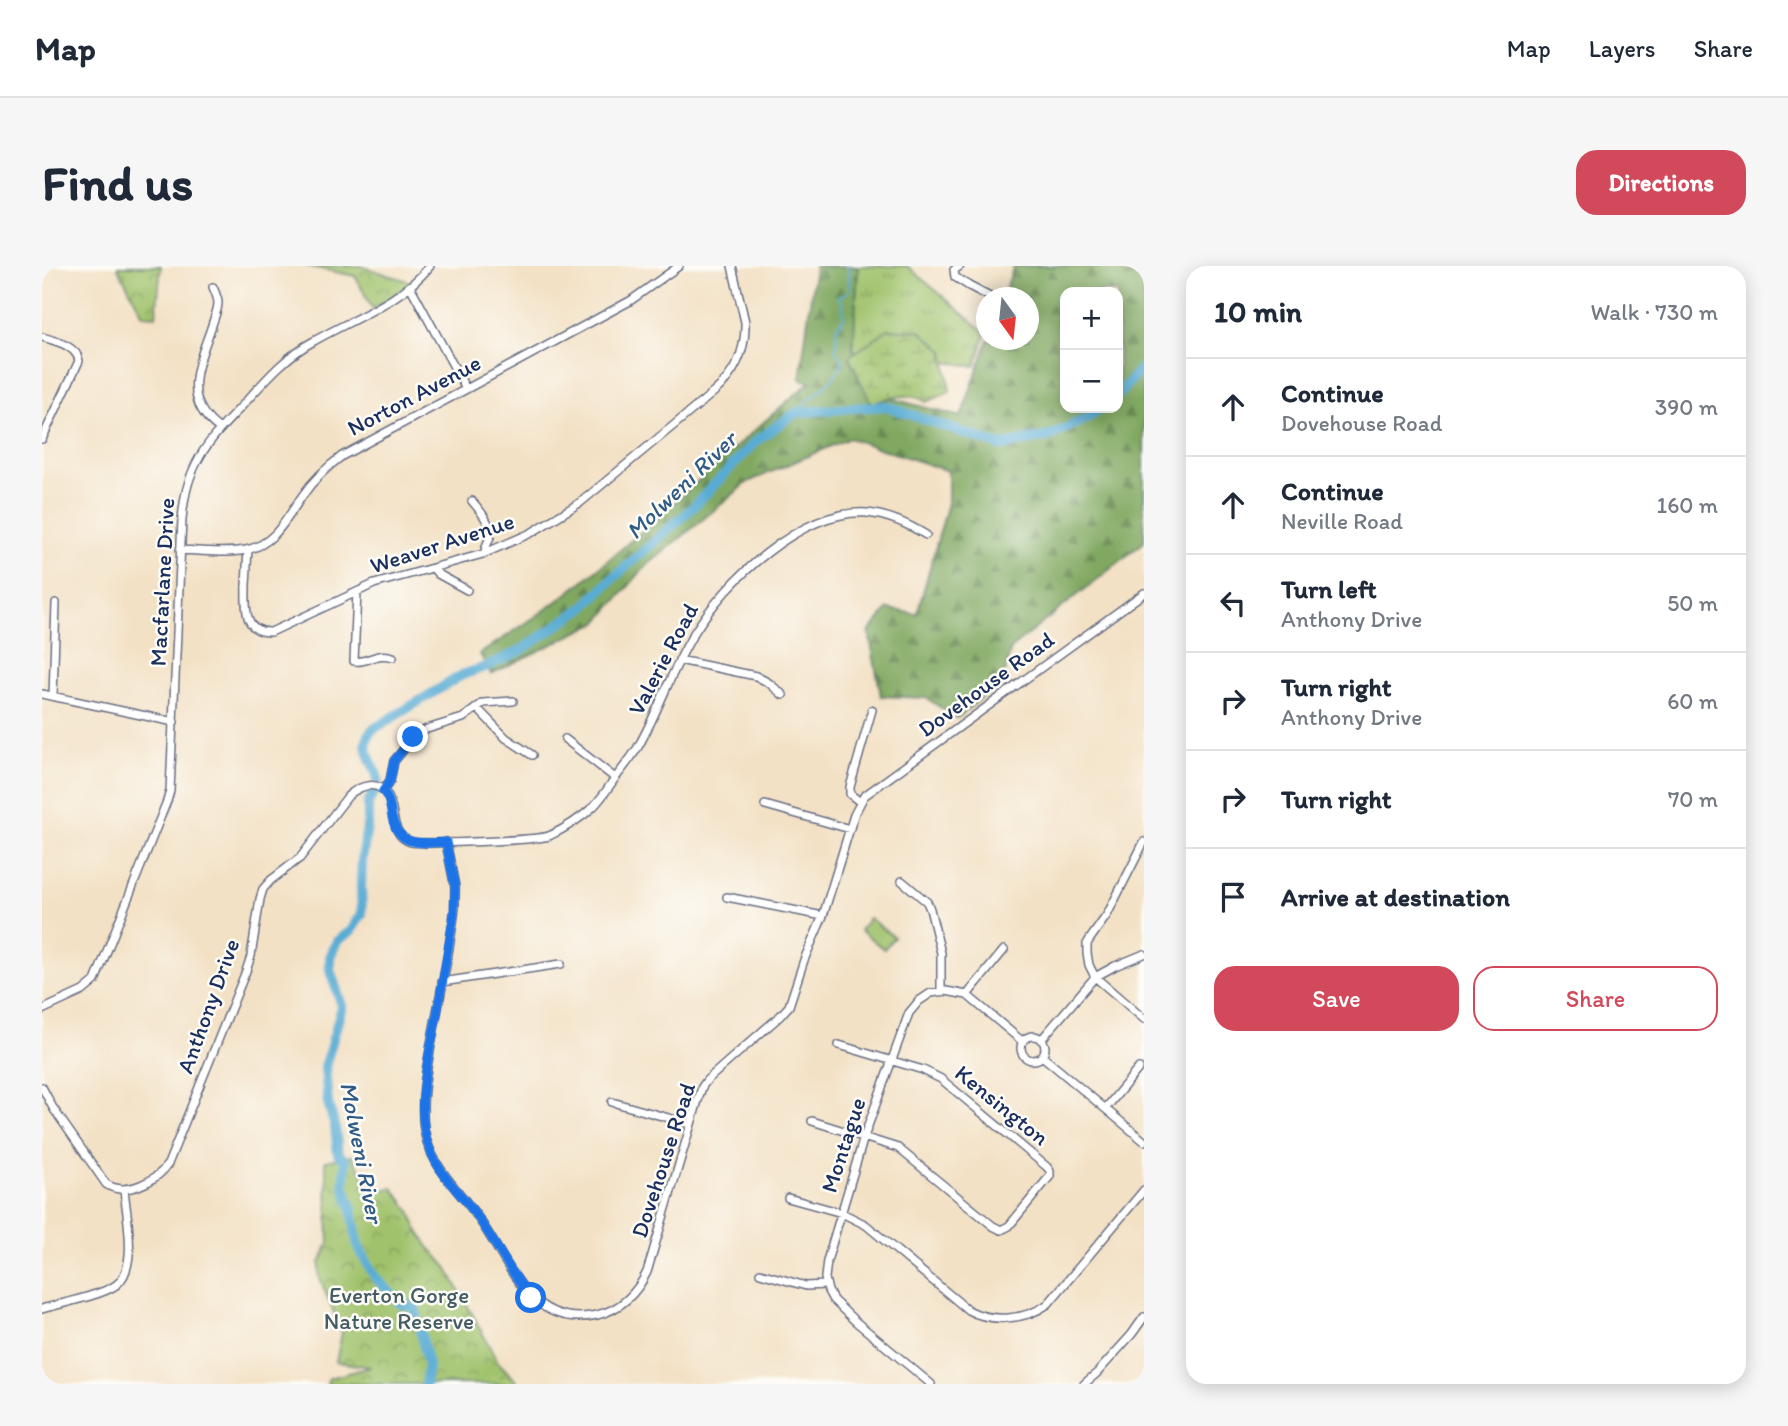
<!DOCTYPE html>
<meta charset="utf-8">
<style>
body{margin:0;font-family:Itim,sans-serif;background:#f6f6f7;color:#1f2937}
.controls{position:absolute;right:21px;top:21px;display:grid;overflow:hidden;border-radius:14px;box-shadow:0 4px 18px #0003}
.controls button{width:63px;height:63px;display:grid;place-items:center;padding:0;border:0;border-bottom:2px solid #e0e1e3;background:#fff;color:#1f2937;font:35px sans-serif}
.compass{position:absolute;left:934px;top:21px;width:63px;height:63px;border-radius:50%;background:#fff;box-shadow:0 4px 18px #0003;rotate:165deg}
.stop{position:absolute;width:21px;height:21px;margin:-16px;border:5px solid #1a73e8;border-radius:50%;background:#fff}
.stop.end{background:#1a73e8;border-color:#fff;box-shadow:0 2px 7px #0008}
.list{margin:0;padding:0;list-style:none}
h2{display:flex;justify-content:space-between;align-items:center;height:91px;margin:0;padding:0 28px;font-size:30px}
h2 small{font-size:23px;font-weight:400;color:#747a83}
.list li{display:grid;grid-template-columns:46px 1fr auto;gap:21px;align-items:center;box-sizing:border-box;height:98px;padding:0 28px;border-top:2px solid #e0e1e3}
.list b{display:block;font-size:26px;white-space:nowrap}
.list p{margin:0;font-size:23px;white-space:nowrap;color:#747a83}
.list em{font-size:23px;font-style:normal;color:#747a83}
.actions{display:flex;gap:14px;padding:21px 28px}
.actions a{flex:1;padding:16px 0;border:2px solid #d1495b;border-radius:21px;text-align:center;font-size:24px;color:#d1495b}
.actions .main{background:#d1495b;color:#fff}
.icon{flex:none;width:38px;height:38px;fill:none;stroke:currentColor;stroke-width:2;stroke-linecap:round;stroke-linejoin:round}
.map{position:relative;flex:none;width:1102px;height:1118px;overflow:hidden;border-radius:21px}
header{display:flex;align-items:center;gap:42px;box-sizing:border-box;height:98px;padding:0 35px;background:#fff;border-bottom:2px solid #e0e1e3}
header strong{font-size:33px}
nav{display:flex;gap:38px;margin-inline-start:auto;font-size:24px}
.intro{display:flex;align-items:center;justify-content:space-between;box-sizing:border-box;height:168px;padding:0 42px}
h1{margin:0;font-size:49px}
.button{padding:18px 32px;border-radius:21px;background:#d1495b;color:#fff;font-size:24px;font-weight:700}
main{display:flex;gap:42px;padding:0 42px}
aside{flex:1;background:#fff;border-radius:21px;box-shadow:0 4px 18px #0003}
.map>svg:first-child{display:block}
.grass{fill:url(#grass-tufts);stroke:#5e7865;stroke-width:2}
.forest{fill:url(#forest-firs);stroke:#4e6c5f;stroke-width:2;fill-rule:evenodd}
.wetland{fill:url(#wetland-marsh);stroke:#5e7865;stroke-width:2}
.park{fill:url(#park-crowns);stroke:#5e7865;stroke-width:2}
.pitch{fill:#a0c26c;stroke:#5e7865;stroke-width:2}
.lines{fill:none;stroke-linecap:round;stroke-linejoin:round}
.stream{stroke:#58acd4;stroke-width:2}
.river{stroke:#58acd4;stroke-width:10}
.minor-casing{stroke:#676d82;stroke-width:10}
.minor{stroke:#fff;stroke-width:7}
.route{stroke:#1a73e8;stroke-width:9}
.labels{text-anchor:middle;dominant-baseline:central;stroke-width:5;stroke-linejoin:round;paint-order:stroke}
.street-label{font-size:23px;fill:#1b2f5e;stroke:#fdfcf7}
.park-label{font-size:23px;fill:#435b62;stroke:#fdfcf7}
.water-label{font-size:24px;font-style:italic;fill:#305b87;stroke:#fdfcf7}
</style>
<header>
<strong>Map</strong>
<nav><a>Map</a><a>Layers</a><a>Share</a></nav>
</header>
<div class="intro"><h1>Find us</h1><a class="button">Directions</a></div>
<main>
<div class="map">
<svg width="1102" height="1118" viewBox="0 0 1102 1118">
<defs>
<pattern id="grass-tufts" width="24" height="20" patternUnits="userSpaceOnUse" patternTransform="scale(1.75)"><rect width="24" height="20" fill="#a0c26c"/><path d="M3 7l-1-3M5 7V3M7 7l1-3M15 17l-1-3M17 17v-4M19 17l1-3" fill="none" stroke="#829e5c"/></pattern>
<pattern id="forest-firs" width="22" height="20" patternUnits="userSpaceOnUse" patternTransform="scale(1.75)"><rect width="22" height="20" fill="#80a860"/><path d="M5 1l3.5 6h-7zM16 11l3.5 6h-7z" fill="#688952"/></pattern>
<pattern id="wetland-marsh" width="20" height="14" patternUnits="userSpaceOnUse" patternTransform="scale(1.75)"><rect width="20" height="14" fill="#a0c26c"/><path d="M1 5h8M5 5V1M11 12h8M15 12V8" fill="none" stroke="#829e5c"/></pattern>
<pattern id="park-crowns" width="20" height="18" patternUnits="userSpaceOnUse" patternTransform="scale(1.75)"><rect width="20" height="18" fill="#a0c26c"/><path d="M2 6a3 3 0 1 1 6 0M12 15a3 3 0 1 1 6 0" fill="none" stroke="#829e5c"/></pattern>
</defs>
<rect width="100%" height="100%" fill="#fdfcf7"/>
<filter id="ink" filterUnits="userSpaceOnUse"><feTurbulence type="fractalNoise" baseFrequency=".0143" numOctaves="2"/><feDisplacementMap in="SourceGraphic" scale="14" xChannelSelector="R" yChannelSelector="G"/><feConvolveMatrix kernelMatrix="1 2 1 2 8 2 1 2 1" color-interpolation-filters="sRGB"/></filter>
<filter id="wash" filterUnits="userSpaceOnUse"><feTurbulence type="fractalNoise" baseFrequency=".00686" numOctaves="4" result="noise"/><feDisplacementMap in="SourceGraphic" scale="28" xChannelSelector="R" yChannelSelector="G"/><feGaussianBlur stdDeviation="1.57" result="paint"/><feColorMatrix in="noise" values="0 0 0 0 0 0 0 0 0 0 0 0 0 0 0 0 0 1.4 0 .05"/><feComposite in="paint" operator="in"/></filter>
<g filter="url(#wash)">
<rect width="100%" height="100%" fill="#f3e1c5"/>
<path class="grass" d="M816,0h49l79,67 -11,33 -122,-15z"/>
<path class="forest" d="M773,0h43l-5,84 53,18 -32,26 87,23 27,-77h40v-42l-25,-1 11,-31h130v276l-133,106 -8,33 -46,37 -31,-20 -45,-2 -12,-64 19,-23 29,5 31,-111v-32l-99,-33 -101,44 -104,86 -46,54 -107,52 -11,-20c29,-20 60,-39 88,-61 84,-66 160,-142 242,-211l-10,-3zM1023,26h53v116h-53z"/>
<path class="wetland" d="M846,63l32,2 24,20 6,41 -24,10c-15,-12 -38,-3 -55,1l-22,-46z"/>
<path class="park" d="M76,0h43l-5,50 -13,-1 -25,-47z
M264,0h55l53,17 -41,26 -18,-33z
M310,890l21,35 20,-3 17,23 6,16 13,20 17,19 52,96 21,22h-192l2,-6 42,-11 -35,-5 6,-29 -23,-57 1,-13 9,-20 -2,-61 -2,-21z"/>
<path class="pitch" d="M827,652l25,19 -10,12 -24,-19z"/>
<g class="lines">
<path class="stream" d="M753,147c18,-19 38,-28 48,-52l-8,-11c6,-15 -6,-15 9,-32l-1,-12 -4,-9 10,-6v-22l-2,-3"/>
<path class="river" d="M1076,129l26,-30
M336,514c-4,-20 -20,-31 -6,-50l90,-55 26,-9 35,-17 61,-42 26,-26 81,-72 65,-68 39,-28 55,-5 36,-2 115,40 49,-10 39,-19 12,-9
M332,526l-6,11v17l-6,40 -1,29 1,25 -11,17 -14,10 -7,16v13l12,36 -17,61 3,36 7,24 3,27 8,7 -2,24 8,25 6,36 17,31 26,27 14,3 13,59 -3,18"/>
</g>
</g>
<g filter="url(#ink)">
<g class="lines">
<defs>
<path id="minor" d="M918,0l-6,4 1,7 14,9 21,11
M368,20l56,103
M171,21c2,5 5,11 5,16 0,7 -4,15 -6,22 -13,39 -33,75 8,104
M0,71c14,4 35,9 37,24l-37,78
M430,235c7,8 21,24 18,36 -2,6 -5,9 -5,16
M138,284c22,1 45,4 66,0 30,-6 41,-33 57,-55 11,-16 24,-28 39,-39l288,-155 49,-35
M206,284c-1,11 -1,23 -2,34 0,21 -4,49 25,48l103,-48 109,-30 48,-21 50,-31 133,-110c21,-18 32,-42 31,-70l-13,-56
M391,302l5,6 29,16
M315,326l-3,69c13,3 23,-10 39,-4
M637,394l77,16 13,7 14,12
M0,428l132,28
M11,430l3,-93
M435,442l29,30 26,17
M523,473l50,39
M341,525l7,-10 4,-20 22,-26 11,-6 36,-11 20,-15 30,-2
M818,536l-10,-8v-7l22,-77
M723,539l85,24
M404,576l9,45v20c-5,44 -15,88 -23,132 -5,29 -12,60 -8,90 6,38 35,60 55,90 30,43 51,111 118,96 23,-5 40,-22 50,-43l55,-185 5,-7 73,-64 9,-10 15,-46 19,-44 31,-101 10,-19 280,-203
M1102,576l-37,73 -17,24 -3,5v9l2,12 6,12 49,42
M860,615l25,21 3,7 11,44v38
M685,631l96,19
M400,716l119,-18
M925,729l37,-45
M0,744l41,-19 12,-10 72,-180 3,-10 12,-272c2,-20 5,-38 15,-57 10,-20 27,-37 43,-54 23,-25 44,-51 74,-67 40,-23 87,-39 116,-75
M979 782a12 12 0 1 1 24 0a12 12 0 1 1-24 0Z
M999,774l54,-63 20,-11 29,-12
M1000,790l102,85
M0,821l11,21 53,76c19,13 51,-3 62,-20l78,-193 5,-15 9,-57 3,-10 8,-9 29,-22 48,-62c12,-11 31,-17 40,1 8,16 2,38 23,45 12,3 127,-2 138,-6 15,-7 32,-18 44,-29 8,-8 14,-17 20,-26 8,-11 18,-22 25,-34 21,-37 34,-78 56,-114 32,-52 108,-124 173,-120 21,2 41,11 59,22
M570,836l78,22
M1064,842l33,-40
M770,855l86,27 95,78 8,4 8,-4 41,-50v-5l-3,-4 -106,-88 -18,-9 -84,-25
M746,932l54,15 24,12 102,85c24,13 58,10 80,-6l96,-114
M718,1007l46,13 20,-1
M0,1043c17,-5 61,-14 74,-24 23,-17 10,-71 8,-96
M889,1118l-76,-63 -22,-21 -5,-9 -3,-13 2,-17 37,-124 45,-124 10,-12 12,-8 15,-2 21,4 56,47
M1042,1118l13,-11 35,-39 12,-17"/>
</defs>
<use href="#minor" class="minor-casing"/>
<use href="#minor" class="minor"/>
</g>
</g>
<g class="lines" filter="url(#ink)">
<path class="route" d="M371,471l-19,24 -4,20 -7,10c7,8 7,16 9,26 7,31 29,26 54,25l9,45 -1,27c-6,36 -12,71 -18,106 -8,42 -23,91 -5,132 11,27 35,46 50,70 17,25 31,53 50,76"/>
</g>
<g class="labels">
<g class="street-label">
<text transform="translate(372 129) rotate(-28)">Norton Avenue</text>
<text transform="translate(400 277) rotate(-18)">Weaver Avenue</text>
<text transform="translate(120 316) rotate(-87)">Macfarlane Drive</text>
<text transform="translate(621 393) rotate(-62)">Valerie Road</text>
<text transform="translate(944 418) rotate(-36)">Dovehouse Road</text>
<text transform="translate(166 740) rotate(-70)">Anthony Drive</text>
<text transform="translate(960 839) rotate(39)">Kensington</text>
<text transform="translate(801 879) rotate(-72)">Montague</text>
<text transform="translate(621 894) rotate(-72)">Dovehouse Road</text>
</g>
<g class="park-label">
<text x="357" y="1029">Everton Gorge<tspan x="357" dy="26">Nature Reserve</tspan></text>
</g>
<g class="water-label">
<text transform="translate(639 219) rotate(-44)">Molweni River</text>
<text transform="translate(320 886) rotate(79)">Molweni River</text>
</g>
</g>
</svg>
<div class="controls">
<button>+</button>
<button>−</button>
</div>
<svg class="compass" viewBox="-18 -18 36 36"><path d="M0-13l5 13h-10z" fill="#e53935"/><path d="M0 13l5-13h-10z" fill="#747a83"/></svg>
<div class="stop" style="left:489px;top:1032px"></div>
<div class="stop end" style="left:371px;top:471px"></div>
</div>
<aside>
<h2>10 min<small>Walk · 730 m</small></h2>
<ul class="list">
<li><svg class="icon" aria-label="ahead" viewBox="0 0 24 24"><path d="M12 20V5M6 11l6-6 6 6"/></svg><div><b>Continue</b><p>Dovehouse Road</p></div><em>390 m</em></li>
<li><svg class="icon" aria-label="ahead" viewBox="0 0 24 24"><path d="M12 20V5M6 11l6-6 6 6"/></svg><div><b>Continue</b><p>Neville Road</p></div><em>160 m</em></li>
<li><svg class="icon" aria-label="left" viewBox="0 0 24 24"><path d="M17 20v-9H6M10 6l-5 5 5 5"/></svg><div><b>Turn left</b><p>Anthony Drive</p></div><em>50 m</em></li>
<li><svg class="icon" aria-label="right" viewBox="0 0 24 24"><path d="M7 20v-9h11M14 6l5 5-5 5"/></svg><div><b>Turn right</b><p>Anthony Drive</p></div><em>60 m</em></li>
<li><svg class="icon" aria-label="right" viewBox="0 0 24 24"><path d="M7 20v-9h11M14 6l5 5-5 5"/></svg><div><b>Turn right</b></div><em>70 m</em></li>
<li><svg class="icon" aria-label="arrive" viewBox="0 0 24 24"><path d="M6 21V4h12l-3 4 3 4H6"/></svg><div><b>Arrive at destination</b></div></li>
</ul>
<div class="actions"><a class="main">Save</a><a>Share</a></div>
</aside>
</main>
